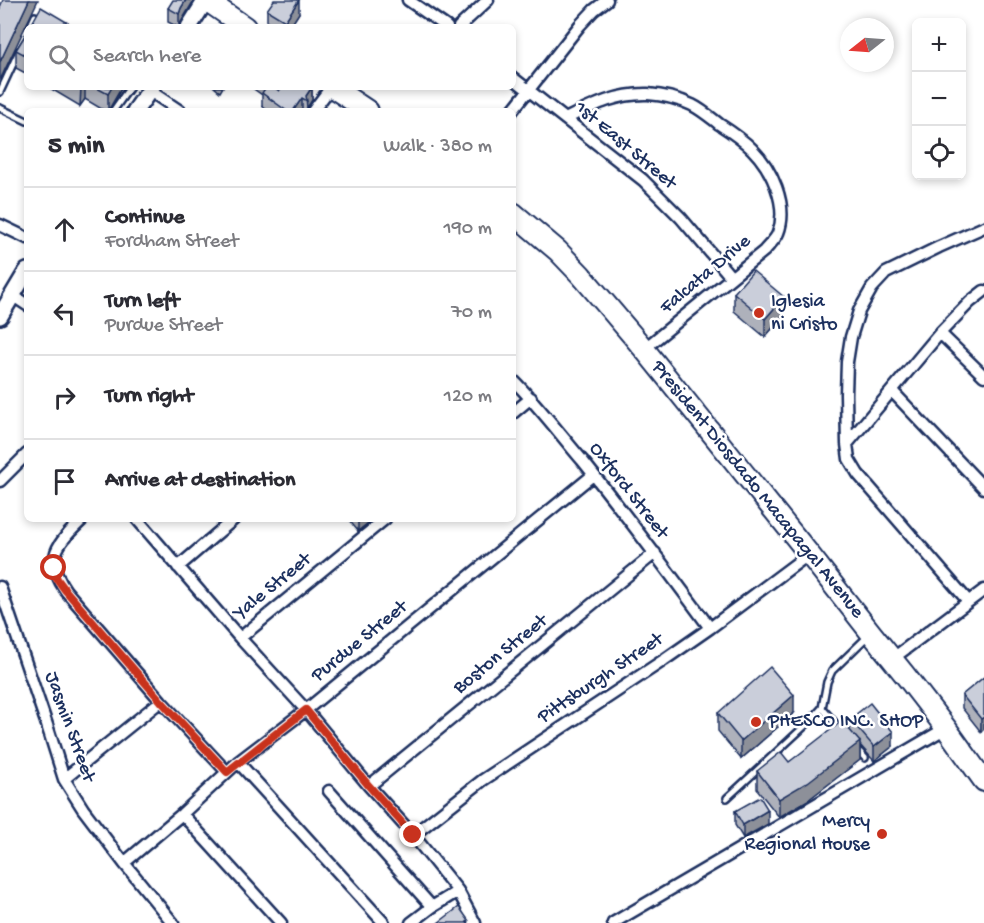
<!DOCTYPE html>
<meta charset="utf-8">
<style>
body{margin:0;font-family:"Gochi Hand",sans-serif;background:#f7f7f7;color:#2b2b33}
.controls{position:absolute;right:18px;top:18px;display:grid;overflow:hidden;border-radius:9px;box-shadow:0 3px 9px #0003}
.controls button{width:54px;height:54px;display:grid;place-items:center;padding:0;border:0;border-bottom:2px solid #e1e1e2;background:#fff;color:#2b2b33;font:30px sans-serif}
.compass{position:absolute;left:840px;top:18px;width:54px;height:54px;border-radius:50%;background:#fff;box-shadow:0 3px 9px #0003;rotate:253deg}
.stop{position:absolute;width:18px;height:18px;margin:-14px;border:4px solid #c8321e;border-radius:50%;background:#fff}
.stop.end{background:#c8321e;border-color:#fff;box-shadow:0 2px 6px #0008}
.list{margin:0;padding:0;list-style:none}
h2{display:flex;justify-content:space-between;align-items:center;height:78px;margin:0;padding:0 24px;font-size:26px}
h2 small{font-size:20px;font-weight:400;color:#7c7c81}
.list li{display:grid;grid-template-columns:39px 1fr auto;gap:18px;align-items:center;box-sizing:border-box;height:84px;padding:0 24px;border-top:2px solid #e1e1e2}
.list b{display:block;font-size:22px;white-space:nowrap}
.list p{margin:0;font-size:20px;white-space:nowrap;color:#7c7c81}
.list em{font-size:20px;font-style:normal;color:#7c7c81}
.icon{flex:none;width:33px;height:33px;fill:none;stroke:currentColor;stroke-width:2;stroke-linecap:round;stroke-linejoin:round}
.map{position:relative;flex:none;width:984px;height:923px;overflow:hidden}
.search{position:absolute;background:#fff;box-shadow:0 3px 9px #0003;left:24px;top:24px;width:492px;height:66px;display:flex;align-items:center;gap:15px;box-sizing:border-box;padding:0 21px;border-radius:9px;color:#7c7c81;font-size:22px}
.panel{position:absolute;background:#fff;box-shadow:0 3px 9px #0003;left:24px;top:108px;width:492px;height:414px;border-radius:9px}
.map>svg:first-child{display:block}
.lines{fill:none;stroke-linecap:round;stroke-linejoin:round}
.lane-casing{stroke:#1b2f5e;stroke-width:10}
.street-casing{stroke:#1b2f5e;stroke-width:15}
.secondary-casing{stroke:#1b2f5e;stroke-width:20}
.highway-casing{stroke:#1b2f5e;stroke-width:24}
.lane{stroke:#fff;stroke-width:5}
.street{stroke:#fff;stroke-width:10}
.secondary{stroke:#fff;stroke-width:15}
.highway{stroke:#fff;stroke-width:20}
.wall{fill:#aeb1bb;stroke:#1b2f5e;stroke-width:1.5}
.shaded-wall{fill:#8d9099;stroke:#1b2f5e;stroke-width:1.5}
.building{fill:#caceda;stroke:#1b2f5e;stroke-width:1.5}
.route{stroke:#c8321e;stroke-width:8}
.poi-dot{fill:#c8321e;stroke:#fff;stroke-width:2}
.labels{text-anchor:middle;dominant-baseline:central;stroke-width:5;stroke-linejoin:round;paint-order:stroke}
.street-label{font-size:20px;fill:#1b2f5e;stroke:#fff}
.poi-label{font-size:20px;fill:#1b2f5e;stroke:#fff;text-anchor:start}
</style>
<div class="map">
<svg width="984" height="923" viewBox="0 0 984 923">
<rect width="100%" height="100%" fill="#fff"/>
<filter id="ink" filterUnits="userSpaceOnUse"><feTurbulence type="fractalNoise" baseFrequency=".0167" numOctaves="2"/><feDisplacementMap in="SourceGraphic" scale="12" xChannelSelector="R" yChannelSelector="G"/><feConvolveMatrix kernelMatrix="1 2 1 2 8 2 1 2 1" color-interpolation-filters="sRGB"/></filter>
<g filter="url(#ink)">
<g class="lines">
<defs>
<path id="lane" d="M30,27l5,-11 6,3
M0,92l19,-41
M0,108l27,13
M113,111l17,-24
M822,708l18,21
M856,748l9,10
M727,798l82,-76 13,-14 5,-26 5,-11 37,-36"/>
<path id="street" d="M408,0l39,27
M459,27l29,-27
M513,78l130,102 38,38 50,59
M150,91l30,20
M313,111l18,-24
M512,111l68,-86 14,-15 13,-10
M565,119c27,-13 52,-26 83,-25 14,1 31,5 44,11 10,5 18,12 27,19 11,7 23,15 33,25 19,19 37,56 26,84 -2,6 -9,12 -14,18l-120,98
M0,225l27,13
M12,295l15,10
M940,333l44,43
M513,380c25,25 46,53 69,80 44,55 86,111 128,168
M892,391l92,97
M513,413l18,-15
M847,444l93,-111 30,-31 14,-11
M0,481l27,-27
M83,519c-26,25 -40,39 -17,72l95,110 66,71
M137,519l103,119 66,72 63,76 44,49 45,56 17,32
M178,567l56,-48
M0,587l47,138 17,54 19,30 41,54 49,60
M968,601l-110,-127 -9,-15 -2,-15 -1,-50 1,-32 4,-25 8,-26 13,-23 14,-15 53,-26 45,-20
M240,638l145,-119
M892,659l92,-69
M238,762l146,161
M64,779l97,-78
M369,786l286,-233
M329,791l103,116
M182,814l99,109
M413,835l70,-55 181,-120 46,-32 99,-74
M124,863l58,-49 56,-52 68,-52 287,-235
M411,923l21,-16 26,-16
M613,923l333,-195"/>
<path id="secondary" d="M189,27l17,-27
M135,111l17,-24
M0,316l27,-45"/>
<path id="highway" d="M206,0l39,27
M332,87l36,24
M513,213l45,38 23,24 24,28 39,46 165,205 62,79 34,42 41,53 38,53"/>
</defs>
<use href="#lane" class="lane-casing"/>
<use href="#street" class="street-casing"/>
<use href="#secondary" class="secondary-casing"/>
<use href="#highway" class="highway-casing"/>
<use href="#lane" class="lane"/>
<use href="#street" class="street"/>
<use href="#secondary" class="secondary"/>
<use href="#highway" class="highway"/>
</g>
<path class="wall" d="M193,0v2l-12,20 -1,5h-2l-10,-5v-14z
M267,10l32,3 -9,14h-17l-6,-4z
M27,32v42l-11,-6v-18z
M48,87h74l-14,24h-3l-20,-12 -5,7z
M214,87h9l-3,5z
M251,87h24l4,4 33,-4v13l-5,8v3h-39l-6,-5v-11z
M734,293l50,22 -19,22 -31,-26z
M348,519h25l-15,12z
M984,677l-3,55 -19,-24v-13z
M718,713h76l-53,46 -23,-28z
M850,719l43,27 -19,15 -14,-16v15l-52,40 -29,17 -22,-28v-18l32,-9 61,-32z
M735,811l33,13 -25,14 -8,-13z"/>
<path class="shaded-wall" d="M29,0h9l-38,80v-18z
M186,0h7v2l-12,20 -2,5v-13l2,-6z
M299,0v13l-9,14h-5v-6z
M81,87h4v12l-5,7z
M112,87h10l-14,24v-17z
M312,87v13l-5,8 -1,-12z
M302,98v13h-9z
M784,297v18l-19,22v-18z
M358,519h15l-15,12z
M794,695v18l-53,46v-18z
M984,717v12l-3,3v-13z
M893,732v14l-19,15v-14z
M860,742v18l-52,40 -29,17v-18z
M768,810v14l-25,14v-13z"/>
<path class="building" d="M3,0h26l-29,62v-55z
M173,0h13l-5,8 -2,6 -11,-6z
M274,0h25l-14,21 -18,-11z
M41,7l34,20h-45z
M27,32v24l-11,-6z
M95,87h17l-4,7z
M266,87h8l5,4 3,-4h30l-6,9 1,5 -5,-3 -9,13h-6l-25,-18z
M753,271l31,26 -19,22 -31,-26z
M770,667l24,28 -53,46 -23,-28z
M984,677v40l-3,2 -19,-24z
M870,703l23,29 -19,15 -24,-28z
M842,721l18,21 -52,40 -29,17 -22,-28 24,-19 8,10z
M760,797l8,13 -25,15 -8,-14z
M459,907l10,14 -2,1 1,1h-30z"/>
</g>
<g class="lines" filter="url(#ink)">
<path class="route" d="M54,568l3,11 9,12 95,110 66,71 79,-62 63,76 44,49"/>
</g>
<g class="poi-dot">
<circle cx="759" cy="313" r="6"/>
<circle cx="756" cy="722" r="6"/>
<circle cx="882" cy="834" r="6"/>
</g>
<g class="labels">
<g class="street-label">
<text transform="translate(625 146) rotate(40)">1st East Street</text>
<text transform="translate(706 275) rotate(-40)">Falcata Drive</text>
<text transform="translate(757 490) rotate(51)">President Diosdado Macapagal Avenue</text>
<text transform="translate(628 491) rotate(52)">Oxford Street</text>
<text transform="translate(273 587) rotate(-39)">Yale Street</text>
<text transform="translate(360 642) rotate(-39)">Purdue Street</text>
<text transform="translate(501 655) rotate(-39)">Boston Street</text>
<text transform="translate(601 679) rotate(-34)">Pittsburgh Street</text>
<text transform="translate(69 727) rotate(70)">Jasmin Street</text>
</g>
<g class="poi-label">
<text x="771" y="302">Iglesia<tspan x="771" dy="23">ni Cristo</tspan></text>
<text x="768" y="722">PHESCO INC. SHOP</text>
<text x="870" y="822" text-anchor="end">Mercy<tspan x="870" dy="23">Regional House</tspan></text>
</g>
</g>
</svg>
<div class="controls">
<button>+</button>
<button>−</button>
<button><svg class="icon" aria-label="locate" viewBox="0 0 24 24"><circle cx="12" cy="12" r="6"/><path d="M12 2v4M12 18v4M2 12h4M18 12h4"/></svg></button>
</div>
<svg class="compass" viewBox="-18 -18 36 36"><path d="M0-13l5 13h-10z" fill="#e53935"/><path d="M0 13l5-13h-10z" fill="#7c7c81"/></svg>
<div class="stop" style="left:54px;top:568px"></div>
<div class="stop end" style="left:413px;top:835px"></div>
<div class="search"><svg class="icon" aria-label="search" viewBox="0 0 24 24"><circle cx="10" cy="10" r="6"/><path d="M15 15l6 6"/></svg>Search here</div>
<section class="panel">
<h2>5 min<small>Walk · 380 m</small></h2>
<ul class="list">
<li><svg class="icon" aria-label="ahead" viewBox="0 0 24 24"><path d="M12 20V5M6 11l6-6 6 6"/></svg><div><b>Continue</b><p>Fordham Street</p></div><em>190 m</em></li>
<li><svg class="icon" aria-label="left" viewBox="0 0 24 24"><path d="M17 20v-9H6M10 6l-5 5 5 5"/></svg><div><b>Turn left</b><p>Purdue Street</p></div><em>70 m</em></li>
<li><svg class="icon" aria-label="right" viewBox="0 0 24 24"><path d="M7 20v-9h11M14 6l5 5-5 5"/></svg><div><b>Turn right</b></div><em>120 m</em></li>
<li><svg class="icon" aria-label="arrive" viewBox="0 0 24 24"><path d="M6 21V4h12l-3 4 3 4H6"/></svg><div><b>Arrive at destination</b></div></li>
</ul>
</section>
</div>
